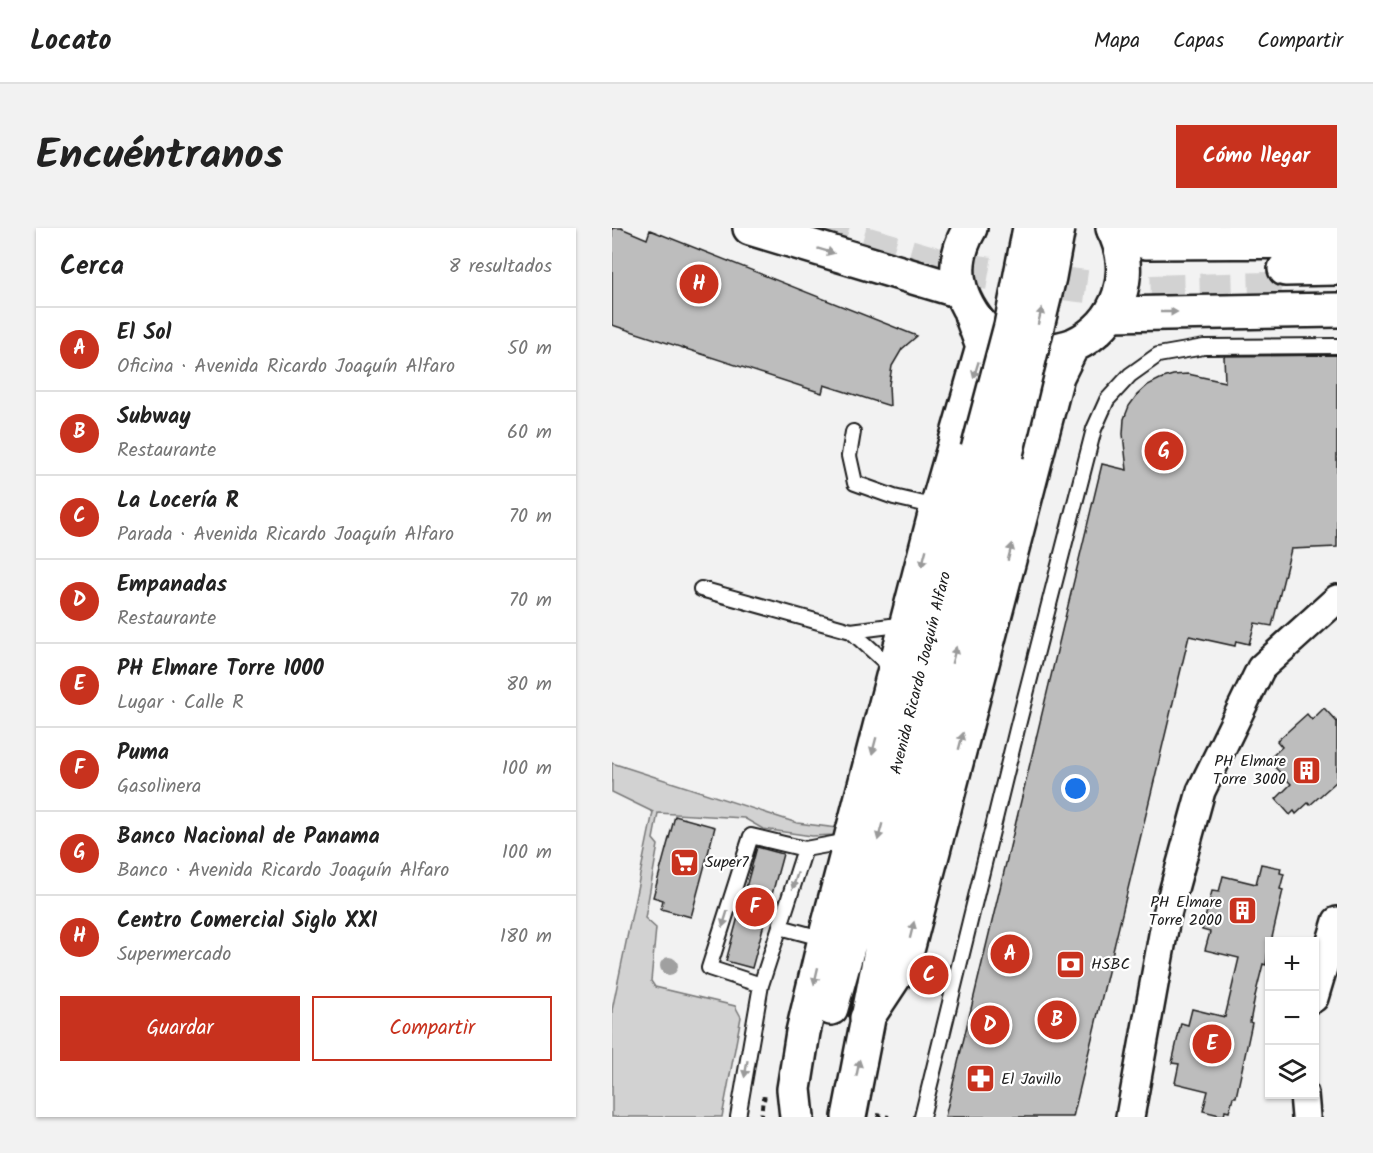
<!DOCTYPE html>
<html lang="es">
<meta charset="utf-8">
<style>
body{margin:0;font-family:Kalam,sans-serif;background:#f2f2f2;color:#222}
.controls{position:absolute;right:18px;bottom:18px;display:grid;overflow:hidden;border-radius:0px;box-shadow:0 2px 4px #0004}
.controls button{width:54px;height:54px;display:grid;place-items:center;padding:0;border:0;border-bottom:2px solid #e0e0e0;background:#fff;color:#222;font:30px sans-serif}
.you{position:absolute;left:464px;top:561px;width:21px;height:21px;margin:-15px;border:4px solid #fff;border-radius:50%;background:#1a73e8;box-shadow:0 0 0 9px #1a73e833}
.badge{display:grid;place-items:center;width:39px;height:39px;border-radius:50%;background:#c8321e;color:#fff;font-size:20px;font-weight:700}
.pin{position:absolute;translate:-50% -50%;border:3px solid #fff;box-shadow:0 2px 6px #0006}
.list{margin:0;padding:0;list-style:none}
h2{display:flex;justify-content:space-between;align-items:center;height:78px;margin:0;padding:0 24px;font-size:26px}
h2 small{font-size:20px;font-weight:400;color:#767676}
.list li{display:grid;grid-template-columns:39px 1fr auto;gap:18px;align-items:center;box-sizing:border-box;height:84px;padding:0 24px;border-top:2px solid #e0e0e0}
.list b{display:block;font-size:22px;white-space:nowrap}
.list p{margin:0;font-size:20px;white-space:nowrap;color:#767676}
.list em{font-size:20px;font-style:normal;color:#767676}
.actions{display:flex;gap:12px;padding:18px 24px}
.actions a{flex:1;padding:14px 0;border:2px solid #c8321e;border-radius:0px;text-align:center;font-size:21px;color:#c8321e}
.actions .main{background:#c8321e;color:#fff}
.icon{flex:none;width:33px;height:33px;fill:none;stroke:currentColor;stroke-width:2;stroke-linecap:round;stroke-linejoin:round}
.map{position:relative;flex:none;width:725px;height:889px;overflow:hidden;border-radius:0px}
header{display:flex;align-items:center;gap:36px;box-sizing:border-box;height:84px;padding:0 30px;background:#fff;border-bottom:2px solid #e0e0e0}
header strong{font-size:28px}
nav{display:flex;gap:33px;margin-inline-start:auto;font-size:21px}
.intro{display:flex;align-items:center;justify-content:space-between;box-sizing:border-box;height:144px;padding:0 36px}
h1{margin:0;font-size:42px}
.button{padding:15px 27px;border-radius:0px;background:#c8321e;color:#fff;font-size:21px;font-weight:700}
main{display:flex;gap:36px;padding:0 36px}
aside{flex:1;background:#fff;border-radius:0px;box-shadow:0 2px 4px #0004}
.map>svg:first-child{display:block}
.green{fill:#d2d2d2;stroke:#777;stroke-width:1.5}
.building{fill:#bdbdbd;stroke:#1c1c1c;stroke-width:1.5}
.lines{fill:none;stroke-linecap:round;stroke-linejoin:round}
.secondary-tunnel{stroke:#d2d2d2;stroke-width:33;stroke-dasharray:33 16;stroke-linecap:butt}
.service-casing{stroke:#1c1c1c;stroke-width:18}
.minor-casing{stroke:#1c1c1c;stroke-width:32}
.secondary-casing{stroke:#1c1c1c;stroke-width:38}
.primary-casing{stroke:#1c1c1c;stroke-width:38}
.path{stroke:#1c1c1c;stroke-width:4;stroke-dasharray:4.5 4.5;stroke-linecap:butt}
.service{stroke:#fff;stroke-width:14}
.minor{stroke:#fff;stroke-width:27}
.secondary{stroke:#fff;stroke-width:33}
.primary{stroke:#fff;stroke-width:33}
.primary-bridge-casing{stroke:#1c1c1c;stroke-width:38;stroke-linecap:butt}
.primary-bridge{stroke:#fff;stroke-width:33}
.tree{fill:#a0a0a0}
.oneway{fill:#999}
.labels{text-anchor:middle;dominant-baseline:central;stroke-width:4.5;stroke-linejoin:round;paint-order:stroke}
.street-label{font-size:16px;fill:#1c1c1c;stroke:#fff}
.poi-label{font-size:16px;fill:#1c1c1c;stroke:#fff;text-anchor:start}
</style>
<header>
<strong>Locato</strong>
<nav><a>Mapa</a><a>Capas</a><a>Compartir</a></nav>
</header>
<div class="intro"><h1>Encuéntranos</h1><a class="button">Cómo llegar</a></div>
<main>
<aside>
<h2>Cerca<small>8 resultados</small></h2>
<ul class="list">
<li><span class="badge">A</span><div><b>El Sol</b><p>Oficina · Avenida Ricardo Joaquín Alfaro</p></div><em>50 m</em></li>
<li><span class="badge">B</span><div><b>Subway</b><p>Restaurante</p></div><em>60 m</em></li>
<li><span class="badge">C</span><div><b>La Locería R</b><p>Parada · Avenida Ricardo Joaquín Alfaro</p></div><em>70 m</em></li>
<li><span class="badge">D</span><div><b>Empanadas</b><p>Restaurante</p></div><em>70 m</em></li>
<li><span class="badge">E</span><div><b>PH Elmare Torre 1000</b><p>Lugar · Calle R</p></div><em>80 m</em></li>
<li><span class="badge">F</span><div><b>Puma</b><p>Gasolinera</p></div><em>100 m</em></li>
<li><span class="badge">G</span><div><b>Banco Nacional de Panama</b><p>Banco · Avenida Ricardo Joaquín Alfaro</p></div><em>100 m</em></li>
<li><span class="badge">H</span><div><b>Centro Comercial Siglo XXI</b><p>Supermercado</p></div><em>180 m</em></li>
</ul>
<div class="actions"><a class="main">Guardar</a><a>Compartir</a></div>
</aside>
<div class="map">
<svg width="725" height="889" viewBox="0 0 725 889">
<rect width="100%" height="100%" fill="#f2f2f2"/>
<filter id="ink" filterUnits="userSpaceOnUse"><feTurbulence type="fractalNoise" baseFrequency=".0167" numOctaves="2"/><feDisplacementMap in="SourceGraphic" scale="12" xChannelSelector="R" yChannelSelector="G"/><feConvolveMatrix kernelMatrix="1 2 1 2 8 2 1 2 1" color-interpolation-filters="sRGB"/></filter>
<g filter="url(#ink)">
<path class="green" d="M0,535l185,60 40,5 -2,7 -23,1 -49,-7 -19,-11 -86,-5 -5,26 5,6 -13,73 11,10 -5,53 4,6 80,19 6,11 -19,100h-110v-107l41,-198 -41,-20z"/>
<path class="building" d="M0,0h9l26,11 3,-9 267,106 -15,13 -10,17 -3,19 1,21 -66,-21 -2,8 -210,-68z
M725,127v192l-46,2 -19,77 -17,-3 -6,21 -13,-3 -1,5 -46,-10 -116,481h-128l157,-653 25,6 -4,-36 1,-15 5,-13 8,-11 11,-10 12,-6 13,-4 15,-1 37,8 -1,-26z
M712,480l13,14v59l-27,24 -2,-2 -12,11 -2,-3 -4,4 -14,-16 15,-15 -23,-24 14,-13 -5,-6 30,-27 5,6z
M63,588l40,11 -24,90 -30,-8 2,-9 -10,-3z
M145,619l26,7 -31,114 -26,-7z
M649,636l20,4 -1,5 4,1 -4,15 3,1 -12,52h-2l-3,23 -3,-1 -8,32 -5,26 2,1 -16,74h-3l-4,15 -4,-1 -1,5 -21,-5 5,-20 -33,-8 4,-19 -7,-1 9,-40 7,2 4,-16 33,8 14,-59 -34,-8 5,-18 -8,-2 10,-39 7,1 4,-16 33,8z"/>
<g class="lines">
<path class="secondary-tunnel" d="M203,0l126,37 63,11 125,16 157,-4"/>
<defs>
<path id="service" d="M241,204l-4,24 6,27 39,14 43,10
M89,361l150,42 55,-7
M239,403l43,39
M168,699l45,12
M149,757l-52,-17 42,-132 54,13
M126,889l23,-132 44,-136 44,-8
M310,889l95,-388 77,-300 13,-29 23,-25 28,-20 46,-8 133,-1"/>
<path id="minor" d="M702,770l23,-77
M692,866l2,23
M518,889l36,-199 35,-127 60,-123 76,-69"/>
<path id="secondary" d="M138,0l210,63
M502,2l32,12 191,-1
M673,41l52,-1
M499,86l226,-4"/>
<path id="primary" d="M358,0c-22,38 -13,71 15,102
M440,123c7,-2 15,-3 22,-6 46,-22 62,-72 39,-117
M219,780l50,-180 97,-378
M255,790l37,-56 153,-586 15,-30
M185,889l-3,-28 9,-57 22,-93 112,-432 46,-160 -12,-33
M237,889l32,-166 23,-107 102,-390"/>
</defs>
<use href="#service" class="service-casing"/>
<use href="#minor" class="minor-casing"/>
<use href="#secondary" class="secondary-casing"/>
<use href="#primary" class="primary-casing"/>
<path class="path" d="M265,887l12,2
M149,889l2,-19 6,1"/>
<use href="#service" class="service"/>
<use href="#minor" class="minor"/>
<use href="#secondary" class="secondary"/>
<use href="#primary" class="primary"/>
<defs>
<path id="primary-bridge" d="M366,222l33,-124 19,-98
M394,226l43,-177 9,-49"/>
</defs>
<use href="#primary-bridge" class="primary-bridge-casing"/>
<use href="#primary-bridge" class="primary-bridge"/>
</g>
<circle class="tree" cx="57" cy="738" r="9"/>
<defs><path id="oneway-solid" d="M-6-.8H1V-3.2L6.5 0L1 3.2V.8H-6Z" transform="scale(1.5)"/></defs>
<g class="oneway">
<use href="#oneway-solid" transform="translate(214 23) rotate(17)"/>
<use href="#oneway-solid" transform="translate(557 84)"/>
<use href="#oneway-solid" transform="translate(428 88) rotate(-76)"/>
<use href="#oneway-solid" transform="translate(364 142) rotate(107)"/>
<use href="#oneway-solid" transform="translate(398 324) rotate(-75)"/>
<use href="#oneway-solid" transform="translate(312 330) rotate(105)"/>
<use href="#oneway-solid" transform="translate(342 427) rotate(-75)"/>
<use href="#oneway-solid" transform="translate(349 513) rotate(-75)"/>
<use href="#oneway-solid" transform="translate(262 518) rotate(105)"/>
<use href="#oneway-solid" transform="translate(268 604) rotate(105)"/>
<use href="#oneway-solid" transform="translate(183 653) rotate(108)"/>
<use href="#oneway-solid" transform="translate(113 691) rotate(107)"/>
<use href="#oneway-solid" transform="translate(300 702) rotate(-76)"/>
<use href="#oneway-solid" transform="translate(204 748) rotate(103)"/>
<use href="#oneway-solid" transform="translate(246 840) rotate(-79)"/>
<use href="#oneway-solid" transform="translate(134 841) rotate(100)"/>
</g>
</g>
<defs>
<symbol id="building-square" viewBox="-11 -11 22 22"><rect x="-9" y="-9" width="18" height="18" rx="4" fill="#c8321e" stroke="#fff"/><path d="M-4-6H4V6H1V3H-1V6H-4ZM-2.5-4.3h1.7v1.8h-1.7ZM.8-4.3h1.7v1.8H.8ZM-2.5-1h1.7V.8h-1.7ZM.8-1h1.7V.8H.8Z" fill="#fff"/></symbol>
<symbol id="supermarket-square" viewBox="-11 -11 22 22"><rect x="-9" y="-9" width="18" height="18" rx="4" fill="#c8321e" stroke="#fff"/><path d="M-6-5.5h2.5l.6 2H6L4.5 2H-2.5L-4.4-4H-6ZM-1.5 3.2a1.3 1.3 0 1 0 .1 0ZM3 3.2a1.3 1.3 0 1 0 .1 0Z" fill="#fff"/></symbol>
<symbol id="bank-square" viewBox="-11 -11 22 22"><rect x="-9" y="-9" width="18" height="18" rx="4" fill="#c8321e" stroke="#fff"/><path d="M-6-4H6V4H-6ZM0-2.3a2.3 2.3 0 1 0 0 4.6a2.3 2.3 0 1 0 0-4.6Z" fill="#fff"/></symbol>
<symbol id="pharmacy-square" viewBox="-11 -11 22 22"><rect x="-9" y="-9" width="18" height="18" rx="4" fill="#c8321e" stroke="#fff"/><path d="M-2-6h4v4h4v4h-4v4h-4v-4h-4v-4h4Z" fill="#fff"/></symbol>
</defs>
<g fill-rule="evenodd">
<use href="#building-square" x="678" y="526" width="33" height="33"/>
<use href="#supermarket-square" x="56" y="618" width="33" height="33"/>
<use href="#building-square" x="614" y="666" width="33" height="33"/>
<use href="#bank-square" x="442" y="720" width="33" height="33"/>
<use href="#pharmacy-square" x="352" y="834" width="33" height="33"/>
</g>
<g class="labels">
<g class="street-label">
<text transform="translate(309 445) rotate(-76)">Avenida Ricardo Joaquín Alfaro</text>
</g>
<g class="poi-label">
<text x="674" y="533" text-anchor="end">PH Elmare<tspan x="674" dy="18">Torre 3000</tspan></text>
<text x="93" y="634">Super7</text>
<text x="610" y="674" text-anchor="end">PH Elmare<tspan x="610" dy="18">Torre 2000</tspan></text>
<text x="479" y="736">HSBC</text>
<text x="389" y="851">El Javillo</text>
</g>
</g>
</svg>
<div class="controls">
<button>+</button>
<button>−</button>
<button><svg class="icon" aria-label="layers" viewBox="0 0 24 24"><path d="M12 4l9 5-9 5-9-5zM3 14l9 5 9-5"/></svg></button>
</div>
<div class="you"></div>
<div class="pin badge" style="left:398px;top:726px">A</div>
<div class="pin badge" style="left:445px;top:792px">B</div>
<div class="pin badge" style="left:317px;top:747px">C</div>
<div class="pin badge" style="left:378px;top:797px">D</div>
<div class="pin badge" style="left:600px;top:816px">E</div>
<div class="pin badge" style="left:143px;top:679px">F</div>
<div class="pin badge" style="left:552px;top:223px">G</div>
<div class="pin badge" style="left:87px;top:56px">H</div>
</div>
</main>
